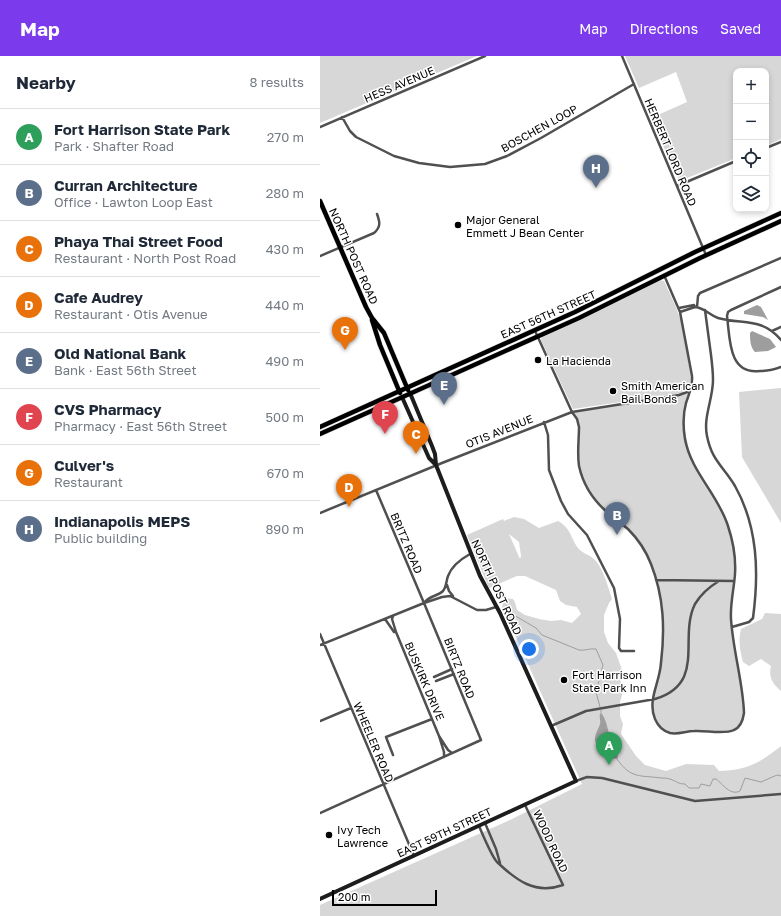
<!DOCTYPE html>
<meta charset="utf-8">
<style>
body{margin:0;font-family:"Golos Text",sans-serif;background:#f2f2f3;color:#1f2937}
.controls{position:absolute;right:12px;top:12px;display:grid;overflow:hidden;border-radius:8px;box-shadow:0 2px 6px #0003}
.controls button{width:36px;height:36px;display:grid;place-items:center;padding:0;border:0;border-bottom:1px solid #e0e1e3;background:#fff;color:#1f2937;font:20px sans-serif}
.scale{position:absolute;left:12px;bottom:10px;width:105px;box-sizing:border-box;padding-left:4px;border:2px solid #000;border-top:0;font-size:11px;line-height:14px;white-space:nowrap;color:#000;-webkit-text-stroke:3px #fff;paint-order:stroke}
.you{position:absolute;left:209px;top:593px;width:14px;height:14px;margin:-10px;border:3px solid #fff;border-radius:50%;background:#1a73e8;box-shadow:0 0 0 6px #1a73e833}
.badge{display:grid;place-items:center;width:26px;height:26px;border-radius:50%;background:#7c3aed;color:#fff;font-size:13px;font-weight:700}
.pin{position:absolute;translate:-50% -33px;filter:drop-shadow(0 1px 2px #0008)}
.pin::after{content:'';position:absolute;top:21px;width:14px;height:12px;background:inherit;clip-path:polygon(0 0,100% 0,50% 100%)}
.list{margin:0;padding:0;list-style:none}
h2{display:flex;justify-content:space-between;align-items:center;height:52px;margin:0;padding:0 16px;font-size:17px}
h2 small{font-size:13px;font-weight:400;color:#747a83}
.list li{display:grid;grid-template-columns:26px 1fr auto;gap:12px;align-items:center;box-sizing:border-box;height:56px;padding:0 16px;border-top:1px solid #e0e1e3}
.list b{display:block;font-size:15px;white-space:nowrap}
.list p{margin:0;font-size:13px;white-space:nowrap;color:#747a83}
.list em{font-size:13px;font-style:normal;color:#747a83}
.icon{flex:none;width:22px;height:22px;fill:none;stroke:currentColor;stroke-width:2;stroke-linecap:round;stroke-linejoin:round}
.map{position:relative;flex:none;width:461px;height:860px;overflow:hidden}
header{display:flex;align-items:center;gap:24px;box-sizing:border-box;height:56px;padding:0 20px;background:#7c3aed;color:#fff}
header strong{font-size:19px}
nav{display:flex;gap:22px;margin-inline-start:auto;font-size:14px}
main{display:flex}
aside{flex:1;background:#fff}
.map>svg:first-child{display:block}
.green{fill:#d7d7d7;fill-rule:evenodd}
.water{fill:#9e9e9e}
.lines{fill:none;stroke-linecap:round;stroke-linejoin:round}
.stream{stroke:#9e9e9e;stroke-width:1}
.primary-casing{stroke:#dbdbdb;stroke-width:5.5}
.street{stroke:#505050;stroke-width:2.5}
.secondary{stroke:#1d1d1d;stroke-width:4}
.primary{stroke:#000;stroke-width:4.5}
.poi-dot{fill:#000;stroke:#fff;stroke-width:1.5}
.labels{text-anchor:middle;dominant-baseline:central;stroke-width:3;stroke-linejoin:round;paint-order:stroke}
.street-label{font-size:11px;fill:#000;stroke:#fff}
.poi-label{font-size:11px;fill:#000;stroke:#fff;text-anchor:start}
</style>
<header>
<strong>Map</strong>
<nav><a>Map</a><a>Directions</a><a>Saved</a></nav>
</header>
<main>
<aside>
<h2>Nearby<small>8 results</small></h2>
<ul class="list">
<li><span class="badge" style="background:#2e9e5b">A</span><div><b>Fort Harrison State Park</b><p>Park · Shafter Road</p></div><em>270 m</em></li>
<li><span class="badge" style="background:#5c6f8a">B</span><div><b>Curran Architecture</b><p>Office · Lawton Loop East</p></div><em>280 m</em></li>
<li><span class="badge" style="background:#e8710a">C</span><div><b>Phaya Thai Street Food</b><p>Restaurant · North Post Road</p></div><em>430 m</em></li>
<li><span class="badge" style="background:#e8710a">D</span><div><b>Cafe Audrey</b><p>Restaurant · Otis Avenue</p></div><em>440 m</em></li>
<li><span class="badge" style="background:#5c6f8a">E</span><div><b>Old National Bank</b><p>Bank · East 56th Street</p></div><em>490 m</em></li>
<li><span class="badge" style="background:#e0444e">F</span><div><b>CVS Pharmacy</b><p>Pharmacy · East 56th Street</p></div><em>500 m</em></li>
<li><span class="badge" style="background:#e8710a">G</span><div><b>Culver's</b><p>Restaurant</p></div><em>670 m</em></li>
<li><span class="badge" style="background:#5c6f8a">H</span><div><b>Indianapolis MEPS</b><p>Public building</p></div><em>890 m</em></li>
</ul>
</aside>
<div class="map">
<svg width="461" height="860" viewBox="0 0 461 860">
<rect width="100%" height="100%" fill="#fff"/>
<path class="green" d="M0,0h157l-157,67z
M305,0h156v83l-15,7v-75h-30v87l-56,23 -7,-13 -22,-50 36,-16 -11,-30 -37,16z
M340,224l4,1 11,24 6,16 10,57 -2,11 -6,4 -110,16 -32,-69 1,-3z
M461,332v135l-39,-66 -3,-65z
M370,335l-5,18v23l6,27 28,45 11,29 5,28 -4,57 12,83v16l-5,10 -11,5 -23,-2 -24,3 -13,-1 -9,-8 -6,-18 5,-22 7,-57 -4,-34 -11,-35 -16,-23 -24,-21 -20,-22 -10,-27v-41l-7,-12 107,-17z
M194,461l10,2 15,9 19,-7c13,7 12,16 20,27 5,6 13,7 18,13 8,10 12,26 16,38l-3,4 -5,12v17l4,11 8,10 6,17 -2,8 3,14 -3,10v14l3,8 -2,10 15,22 9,9 21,6 20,-7 28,1 5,6c28,-1 41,-8 62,-25v170h-461v-11l190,-85 72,-36 -76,-169 3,1 -7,-9 2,-9 9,1 2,3 2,8 8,5 14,4 12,2 10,-1 11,3 9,-9 -4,-7 -11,-2 -6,-4 -4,-11 -31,-14h-8l-28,12 -22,-53 36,-16 1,2zM189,478l10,8 2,14 -1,3z
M445,557l16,1v77c-8,-7 -13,-14 -10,-25l-10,-7 -12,7 -6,-4c-3,-12 -5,-21 -2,-33l21,-10z"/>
<path class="water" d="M437,249l4,2 7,13 -5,-3 -19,-3v-3z
M432,275l18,8 6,8 -8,4 -13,1c-5,-5 -5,-13 -5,-19z
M280,658h2c5,7 5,15 8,22 2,4 5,7 7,11l-1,5 2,5 -1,2c-9,0 -18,-11 -22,-18 0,-9 3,-10 5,-17 1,-3 -1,-6 0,-10z"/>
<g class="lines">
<path class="stream" d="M186,548l6,10 24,14 6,7 37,15c6,1 11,-2 17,-1l7,16 -7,27 4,15
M281,654v4
M297,703c14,20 22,16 44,19 2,0 6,0 9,1 6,2 8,5 15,5l4,4h10l2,-4 9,2 3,-7h3c7,5 14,17 24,12l5,-13 16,4 16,-7 4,1"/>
<defs>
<path id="primary" d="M0,145l46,106 6,11 12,15 24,57
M52,264l8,25 20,48
M0,371l255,-115 120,-60 86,-39
M0,378l259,-116 121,-60 81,-37"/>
</defs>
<use href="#primary" class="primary-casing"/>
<path class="street" d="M302,0l84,199
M22,61l8,14 6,6 38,19 25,7 31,4 35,-3 22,-8 34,-18 93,-54
M0,71l165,-71
M446,92l15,-6
M357,130l59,-25
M0,200l54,-23c7,-6 6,-11 3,-19
M461,231l-50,23 -3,2 -1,4c3,22 1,59 33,55 8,0 14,-1 21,-4
M377,251l1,-11 2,-3 81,-35
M359,252l15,-3 1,2c10,1 14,8 23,11 25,7 44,-1 63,22
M385,254c2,15 4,30 6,45 1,8 2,17 2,25 0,19 -10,37 -6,56 5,25 16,30 28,50 23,41 24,87 18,132l-4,4 -17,5
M360,256l15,-5
M452,275l9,-4
M216,277l36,79 5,7 2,8c0,13 -2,26 0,39 4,18 14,34 28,46 6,6 14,11 21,17 10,10 18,22 23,35 13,33 14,65 10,99 -1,19 -14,37 -6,56 3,7 8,12 15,14 8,2 16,-2 24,-2 12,-1 30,4 40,-1 7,-3 9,-10 10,-17 -1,-31 -11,-62 -13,-94 -1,-15 3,-30 4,-45 1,-16 -2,-33 -7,-48 -10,-32 -37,-54 -43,-87 -2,-12 -2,-25 1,-36 3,-9 7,-17 6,-27l-12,-64 -16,-37
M224,366l4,13 1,35 12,31 7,13 19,21 27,53 6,31 -1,29 2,3h13
M0,457l122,-50 130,-51 107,-17 11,-4
M336,524l78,1
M127,529l2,6 4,5
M105,546c4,-6 13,-6 18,-11 4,-5 3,-10 5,-15 4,-11 13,-17 22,-22
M65,563l9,13h2l-4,-13 1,-3
M76,576l43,104 5,16v5
M0,578l94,222
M0,589l104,-42 18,-6 8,-1 27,14h9l10,-3
M114,621l18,-8
M116,625l18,-7
M0,665l31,-13
M231,670l35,-15 69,-12c52,-16 23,-61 40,-95 6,-10 14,-17 24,-23
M119,680l9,14 4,3
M73,699l-7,-18 46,-18
M256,725l11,-4 15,1 93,23 86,-7
M0,757l161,-73 -57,-137 -48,-113
M165,767l11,26 4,14
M159,770c4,9 12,29 18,36 19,18 38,33 66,23l-38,-80"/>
<path class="secondary" d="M90,337l22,53 3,8 1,11
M0,843l256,-118 -76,-168 -20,-37 -44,-111 -7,-7 -27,-61"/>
<use href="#primary" class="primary"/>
</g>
<g class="poi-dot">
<circle cx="138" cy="169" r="4"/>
<circle cx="218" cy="304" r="4"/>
<circle cx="293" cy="335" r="4"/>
<circle cx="244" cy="624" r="4"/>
<circle cx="9" cy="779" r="4"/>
</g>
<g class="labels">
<g class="street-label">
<text transform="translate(79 28) rotate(-23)">HESS AVENUE</text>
<text transform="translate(219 72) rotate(-29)">BOSCHEN LOOP</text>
<text transform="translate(351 96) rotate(67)">HERBERT LORD ROAD</text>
<text transform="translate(34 200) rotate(66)">NORTH POST ROAD</text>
<text transform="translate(228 258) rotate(-24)">EAST 56TH STREET</text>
<text transform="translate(179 375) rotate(-22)">OTIS AVENUE</text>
<text transform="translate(87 487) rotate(67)">BRITZ ROAD</text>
<text transform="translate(177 531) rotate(65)">NORTH POST ROAD</text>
<text transform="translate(140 612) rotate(68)">BIRTZ ROAD</text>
<text transform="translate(105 625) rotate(67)">BUSKIRK DRIVE</text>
<text transform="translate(54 686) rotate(67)">WHEELER ROAD</text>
<text transform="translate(124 776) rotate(-25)">EAST 59TH STREET</text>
<text transform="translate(231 785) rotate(65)">WOOD ROAD</text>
</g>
<g class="poi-label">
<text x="146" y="163">Major General<tspan x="146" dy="13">Emmett J Bean Center</tspan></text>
<text x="226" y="304">La Hacienda</text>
<text x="301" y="329">Smith American<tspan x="301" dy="13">Bail Bonds</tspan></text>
<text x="252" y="618">Fort Harrison<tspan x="252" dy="13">State Park Inn</tspan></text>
<text x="17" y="773">Ivy Tech<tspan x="17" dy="13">Lawrence</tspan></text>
</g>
</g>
</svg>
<div class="controls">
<button>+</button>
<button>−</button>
<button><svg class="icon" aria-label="locate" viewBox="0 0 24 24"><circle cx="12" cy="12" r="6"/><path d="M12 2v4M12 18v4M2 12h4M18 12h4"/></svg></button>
<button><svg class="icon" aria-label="layers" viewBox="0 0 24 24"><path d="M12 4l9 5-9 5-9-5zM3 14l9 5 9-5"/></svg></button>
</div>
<div class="scale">200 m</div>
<div class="you"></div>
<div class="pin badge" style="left:289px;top:709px;background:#2e9e5b">A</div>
<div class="pin badge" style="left:297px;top:479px;background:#5c6f8a">B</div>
<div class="pin badge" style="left:96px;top:398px;background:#e8710a">C</div>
<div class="pin badge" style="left:29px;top:451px;background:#e8710a">D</div>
<div class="pin badge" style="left:124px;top:349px;background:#5c6f8a">E</div>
<div class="pin badge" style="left:65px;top:378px;background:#e0444e">F</div>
<div class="pin badge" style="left:25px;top:294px;background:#e8710a">G</div>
<div class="pin badge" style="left:276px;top:132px;background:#5c6f8a">H</div>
</div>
</main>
